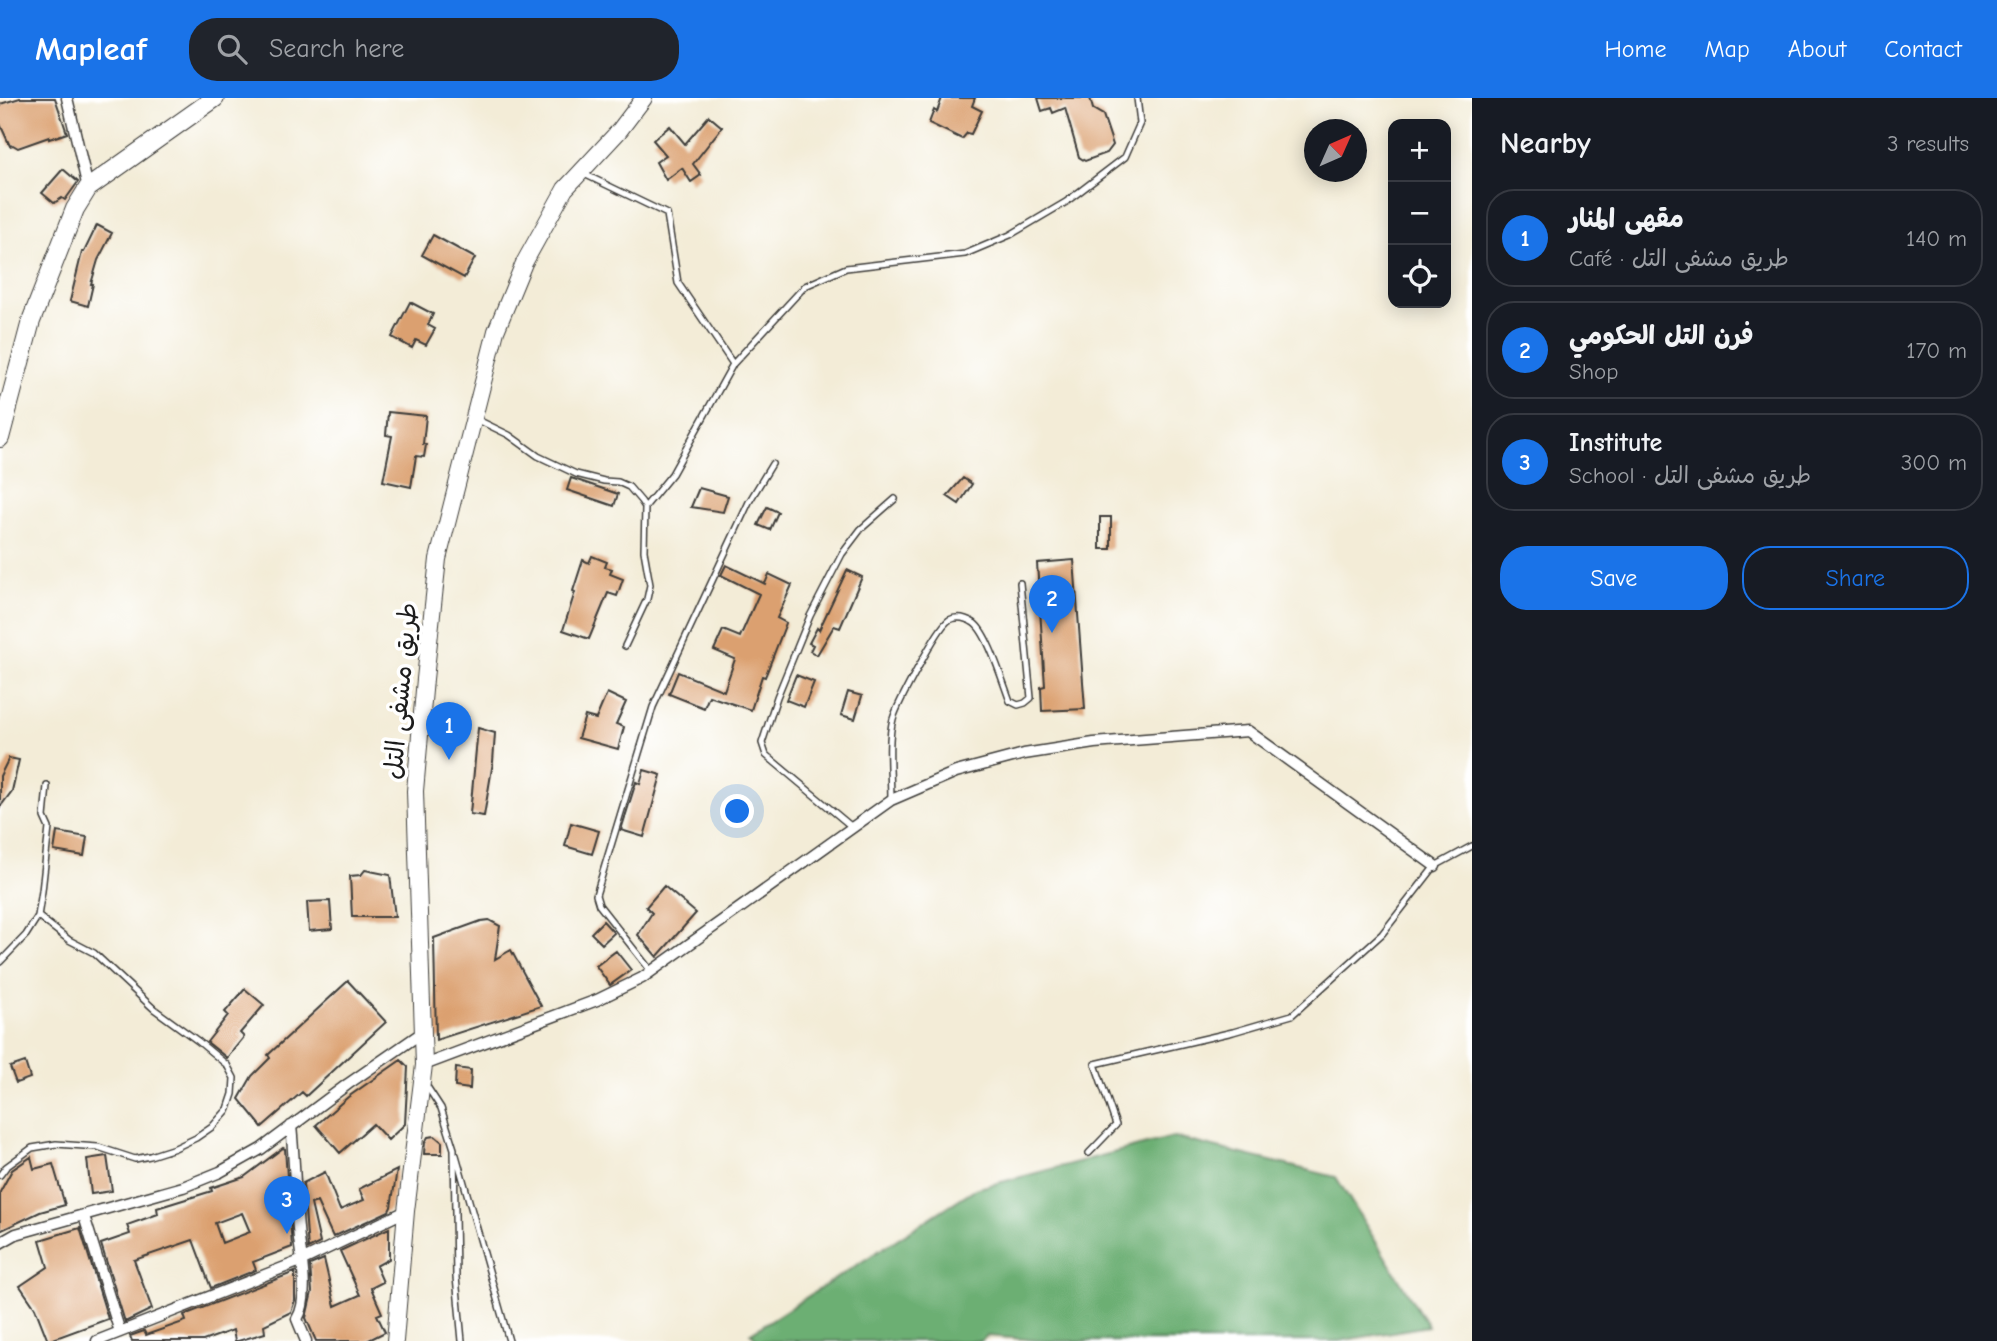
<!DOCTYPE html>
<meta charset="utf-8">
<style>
body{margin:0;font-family:"Comic Neue","Playpen Sans Arabic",sans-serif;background:#20242c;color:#f1f3f6}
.controls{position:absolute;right:21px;top:21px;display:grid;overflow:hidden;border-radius:14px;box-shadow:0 4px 18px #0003}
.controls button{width:63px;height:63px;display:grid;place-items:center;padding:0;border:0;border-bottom:2px solid #363941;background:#171b24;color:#f1f3f6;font:35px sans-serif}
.compass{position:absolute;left:1304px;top:21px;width:63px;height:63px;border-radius:50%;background:#171b24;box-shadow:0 4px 18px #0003;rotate:45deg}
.you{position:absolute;left:738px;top:714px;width:24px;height:24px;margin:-18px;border:5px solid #fff;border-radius:50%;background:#1a73e8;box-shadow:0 0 0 10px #1a73e833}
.badge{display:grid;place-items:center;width:46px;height:46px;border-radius:50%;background:#1a73e8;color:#fff;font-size:23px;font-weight:700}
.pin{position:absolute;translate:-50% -58px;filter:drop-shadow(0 2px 4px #0008)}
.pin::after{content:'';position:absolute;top:37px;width:24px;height:21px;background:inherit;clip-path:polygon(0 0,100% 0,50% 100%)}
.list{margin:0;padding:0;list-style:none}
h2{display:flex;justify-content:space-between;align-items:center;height:91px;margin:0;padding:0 28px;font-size:30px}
h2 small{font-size:23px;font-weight:400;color:#9ea1a6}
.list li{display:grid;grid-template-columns:46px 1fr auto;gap:21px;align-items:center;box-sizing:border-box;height:98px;margin:0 14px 14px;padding:0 14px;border:2px solid #363941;border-radius:28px}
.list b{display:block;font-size:26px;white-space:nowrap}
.list p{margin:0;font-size:23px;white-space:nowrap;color:#9ea1a6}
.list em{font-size:23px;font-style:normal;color:#9ea1a6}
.actions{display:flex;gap:14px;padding:21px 28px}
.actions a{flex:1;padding:16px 0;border:2px solid #1a73e8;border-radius:28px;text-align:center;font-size:24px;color:#1a73e8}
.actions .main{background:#1a73e8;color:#fff}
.icon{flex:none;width:38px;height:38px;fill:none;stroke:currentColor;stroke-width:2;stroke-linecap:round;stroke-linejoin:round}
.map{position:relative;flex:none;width:1472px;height:1243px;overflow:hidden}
header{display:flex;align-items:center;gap:42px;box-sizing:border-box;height:98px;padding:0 35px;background:#1a73e8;color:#fff}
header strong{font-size:33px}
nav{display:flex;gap:38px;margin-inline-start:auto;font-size:24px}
.search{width:490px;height:63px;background:#20242c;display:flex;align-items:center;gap:18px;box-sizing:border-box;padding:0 24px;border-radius:28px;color:#9ea1a6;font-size:26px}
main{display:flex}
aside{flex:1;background:#171b24}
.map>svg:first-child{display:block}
.forest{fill:#6caf73;stroke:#446648;stroke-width:2}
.building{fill:#dba070;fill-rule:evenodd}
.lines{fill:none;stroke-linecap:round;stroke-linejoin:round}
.lane-casing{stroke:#3c3b38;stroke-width:8}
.street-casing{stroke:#3c3b38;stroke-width:13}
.secondary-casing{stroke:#3c3b38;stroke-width:18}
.primary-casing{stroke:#3c3b38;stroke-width:20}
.lane{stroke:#fff;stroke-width:5}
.street{stroke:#fff;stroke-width:10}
.secondary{stroke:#fff;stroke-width:16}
.primary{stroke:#fff;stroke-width:18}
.labels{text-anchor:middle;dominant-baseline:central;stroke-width:7;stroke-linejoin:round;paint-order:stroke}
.street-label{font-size:26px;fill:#1c1c1c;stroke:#fff}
</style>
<header>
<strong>Mapleaf</strong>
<div class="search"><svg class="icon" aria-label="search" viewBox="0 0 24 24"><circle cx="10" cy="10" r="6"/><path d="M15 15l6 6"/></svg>Search here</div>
<nav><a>Home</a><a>Map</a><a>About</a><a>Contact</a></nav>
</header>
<main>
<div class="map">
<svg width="1472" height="1243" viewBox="0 0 1472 1243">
<rect width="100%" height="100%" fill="#fff"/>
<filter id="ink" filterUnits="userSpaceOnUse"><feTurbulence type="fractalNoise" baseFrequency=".0143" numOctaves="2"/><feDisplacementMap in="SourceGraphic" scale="14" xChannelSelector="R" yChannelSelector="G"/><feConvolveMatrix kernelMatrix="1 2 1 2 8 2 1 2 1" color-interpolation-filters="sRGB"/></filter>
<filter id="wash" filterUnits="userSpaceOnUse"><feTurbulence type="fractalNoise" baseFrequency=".00686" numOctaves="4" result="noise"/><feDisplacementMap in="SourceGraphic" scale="28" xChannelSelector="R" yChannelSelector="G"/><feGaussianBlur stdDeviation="1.57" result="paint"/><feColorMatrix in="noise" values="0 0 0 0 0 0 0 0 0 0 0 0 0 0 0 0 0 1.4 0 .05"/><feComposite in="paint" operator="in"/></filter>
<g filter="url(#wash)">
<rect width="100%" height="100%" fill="#f3ecd7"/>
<path class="forest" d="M1173,1039l163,40 92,149 -89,15h-293l-59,-5 -6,5h-223l-7,-8 224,-144z"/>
<g id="blocks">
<path class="building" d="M20,0h35l12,35 -18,6v-2l-31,11 -5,-3 -3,1 -10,-22v-20z
M942,0h33l-3,8 10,5 -11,23 -4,-1 -5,6 -33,-16 5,-13 3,2z
M1038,0h52l3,11 10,6 10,30 -6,8 -22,8 -6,-4 -14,-49 -12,5 -2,-5 -9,3z
M709,18l13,11 -29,37 8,11 -10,7 -9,-14 -16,12 -10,-18 10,-7 -13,-15 17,-14 15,18z
M63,71l15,13 -13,18 -3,-2 -8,5 -12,-10z
M97,127l15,8 -14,27 -7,24h2l-5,22 -18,-5 12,-49h2z
M433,137l42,23 -11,20 -42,-23z
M410,204l23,12 -5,11 7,4 -9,16 -10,-5 -4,8 -20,-11z
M388,314l38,4 -3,28 3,1 -2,12 -8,-1 -5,31 -28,-6 9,-45 -6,-1z
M571,380l47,16 -4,12 -47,-16z
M963,380l9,6 -13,20 -12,-8z
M699,390l29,8 -5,16 -32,-5z
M767,409l11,5 -8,18 -12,-5z
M1100,419h11v32h-11z
M592,458l15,6 -2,5 7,2 -2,5 13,5 -6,17 -9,-3 -19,46 -26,-9 12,-38 -2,-1 10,-31 6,3z
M1074,462l11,149 -43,2 -1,-24 4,-1 -8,-123z
M726,467l39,19 4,-10 23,11 -15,33 9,5 -21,54 -3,-1 -11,34 -42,-14 -5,12 -35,-14 9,-22 46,19 11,-32 -21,-9 9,-20 17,7 19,-43 -38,-19z
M847,472l15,7 -22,51 -6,-2 -17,29 -7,-4 3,-6 -4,-2 8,-15 2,2z
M796,577l18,7 -10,25 -18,-7z
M848,594l14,4 -7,23 -14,-4z
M607,595l19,9 -10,22 8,3 -6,22 -40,-11 7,-22 11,3z
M478,630l17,5 -2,29 -9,54 -14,-2z
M9,660l10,2 -7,31 -12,16v-31z
M644,672l17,5 -17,62 -23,-7 15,-48 4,2z
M571,725l28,8 -7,23 -27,-8z
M57,734l30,5 -3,19 -30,-5z
M365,772l25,5 5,42h-43l-2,-41 11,-1z
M664,788l32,27 -39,44 -19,-22 14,-22 -6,-6z
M330,803l2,28 -23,2 -2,-29z
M489,822l11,6 -5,33 16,-9 30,56 -105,34 -2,-102 47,-17z
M603,823l11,12 -12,11 -11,-11z
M616,853l15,19 -21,15 -14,-19z
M348,883l38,41 -80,74 -4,-4 -40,35 -23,-28 13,-23 18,-18 -2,-3z
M245,891l19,16 -24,28 4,4 -17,21 -20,-16 21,-27 -3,-3z
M401,962l7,7 -3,57 -17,16 -15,-16 -33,29 -24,-28 32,-28z
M25,964l5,16 -14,5 -6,-16z
M456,970l15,2 -1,19 -15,-2z
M435,1038l7,6v12h-18l1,-12 3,-5z
M283,1050l2,1 7,98 -39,15 3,8 -45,18 -18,-48 -59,20 18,49 -27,13 -24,-78 29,-10 -3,-9 31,-11 -1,-6 55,-17 -1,-3 33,-11zM242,1115l8,19 -28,11 -7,-20z
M107,1058l5,35 -21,3 -4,-35z
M31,1059l3,12 19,-5 12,41 -25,7 -40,19v-39l12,-22z
M397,1072l-6,37 -2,4 -56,26 -16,-35 -6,2 9,39 -12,6 -5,-66 22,-11 15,38 24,-10 -5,-11z
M80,1130l28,91 -60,22 -13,-33 -15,-22 28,-19 -8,-27z
M389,1130v31l-13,7 7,16 -12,6 11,25 -5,2 8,17 -18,9h-51l-10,-23 6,-26 -2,-27 14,-6 11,47 25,-11 -20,-44z
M295,1174v28l-4,12 -27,13 1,8 -27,8h-3l-2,-11 -30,11h-71l-2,-5 14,-5 2,4 40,-14 -2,-6z"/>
</g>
</g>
<g filter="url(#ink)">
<use href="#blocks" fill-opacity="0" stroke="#3c3b38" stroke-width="2"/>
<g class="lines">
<defs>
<path id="lane" d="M584,76l83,40 11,69 55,81
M476,321l33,16 29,21 38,18 28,7 14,1 11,5 12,14 4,6 -1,44 6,34 -3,14 -22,47
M645,409l27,-33 61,-110 72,-78 41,-18 119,-14 45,-19 56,-33 59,-45 15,-34 -3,-25
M891,702c0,-25 -4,-58 2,-81 4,-14 45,-92 56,-99 8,-4 17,-2 25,3 14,10 29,60 36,78l8,4 7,-2 6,-5 -11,-115
M852,729l-86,-72 -4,-12 15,-46 33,-81 32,-62 19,-25 34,-30
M0,864l26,-27 12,-19 4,-25 7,-63 -5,-11 3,-31
M651,873l-52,-66 -3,-10 57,-188 96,-205 23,-38
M426,987l15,23 13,41 2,128 6,64
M1089,1055l27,-28 -21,-61 138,-32 59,-17 90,-81 53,-68 37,-20
M456,1057l53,186
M0,1077l6,-8 26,-19 24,-4 42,3 37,12 15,-3 25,-8 21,-10 16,-11 16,-18 5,-15 1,-16 -7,-13 -29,-24 -44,-32 -60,-56 -25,-13 -31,-24"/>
<path id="street" d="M67,0l21,90
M424,967l173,-65 45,-22 249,-178 65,-28 68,-18 70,-11 154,-12 187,135
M291,1028c4,38 4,76 8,113 3,22 10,61 -2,80l9,22
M84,1118l36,116
M0,1145l16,-9 167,-47 37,-15 41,-23 87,-65 75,-52
M97,1243l206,-81 103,-49"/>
<path id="secondary" d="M395,1243l11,-130 18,-146 -9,-274 10,-112 13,-120 58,-228 28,-68 41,-74 54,-58 25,-33"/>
<path id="primary" d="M0,340l31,-117 44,-112 13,-21 127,-90"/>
</defs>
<use href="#lane" class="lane-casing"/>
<use href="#street" class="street-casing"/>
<use href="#secondary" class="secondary-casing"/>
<use href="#primary" class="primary-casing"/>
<use href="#lane" class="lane"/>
<use href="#street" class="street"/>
<use href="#secondary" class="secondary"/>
<use href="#primary" class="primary"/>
</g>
</g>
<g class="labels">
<g class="street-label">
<text transform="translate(401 593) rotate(-85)">طريق مشفى التل</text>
</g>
</g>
</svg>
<div class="controls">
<button>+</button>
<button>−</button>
<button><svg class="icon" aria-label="locate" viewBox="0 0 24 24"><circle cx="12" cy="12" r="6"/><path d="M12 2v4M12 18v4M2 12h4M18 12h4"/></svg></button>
</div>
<svg class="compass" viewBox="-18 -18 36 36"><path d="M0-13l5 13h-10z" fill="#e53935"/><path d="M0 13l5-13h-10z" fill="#9ea1a6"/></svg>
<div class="you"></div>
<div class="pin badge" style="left:449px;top:662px">1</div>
<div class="pin badge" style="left:1052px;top:535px">2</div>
<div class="pin badge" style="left:287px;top:1136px">3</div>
</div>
<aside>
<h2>Nearby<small>3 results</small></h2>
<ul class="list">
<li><span class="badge">1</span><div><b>مقهى المنار</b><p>Café · طريق مشفى التل</p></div><em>140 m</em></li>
<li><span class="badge">2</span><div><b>فرن التل الحكومي</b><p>Shop</p></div><em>170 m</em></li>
<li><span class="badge">3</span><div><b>Institute</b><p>School · طريق مشفى التل</p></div><em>300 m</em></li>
</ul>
<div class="actions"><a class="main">Save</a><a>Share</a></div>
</aside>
</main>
